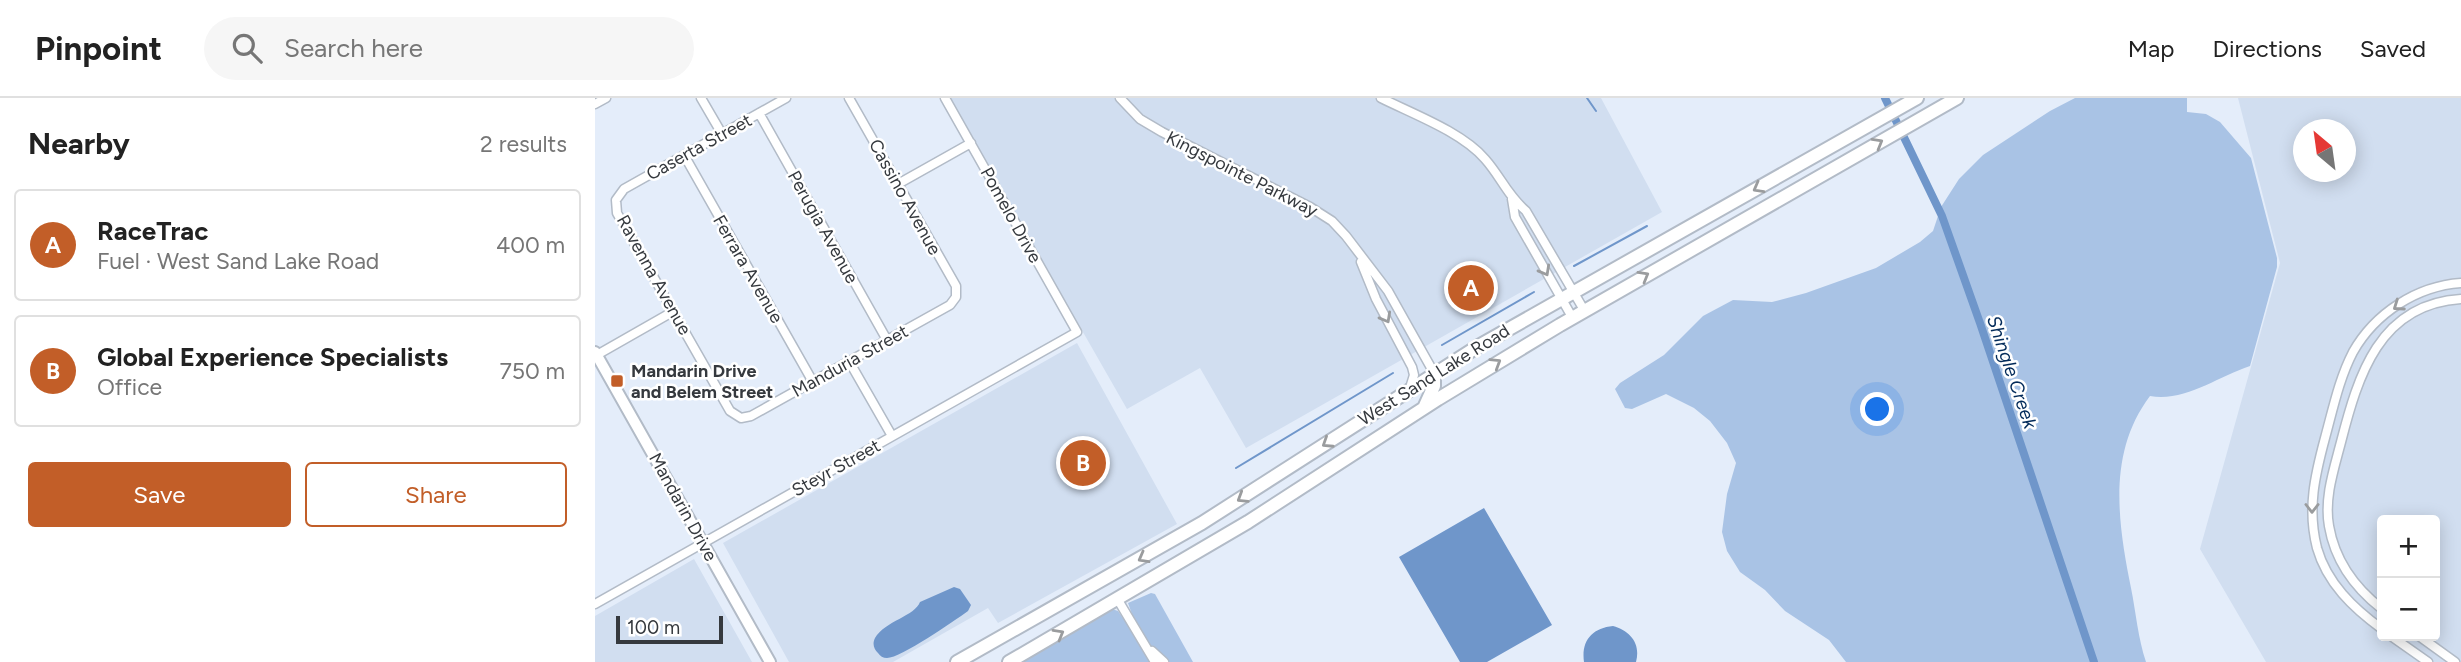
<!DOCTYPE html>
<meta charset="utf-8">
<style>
body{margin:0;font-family:Figtree,sans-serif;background:#f6f6f6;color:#222}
.controls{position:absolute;right:21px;bottom:21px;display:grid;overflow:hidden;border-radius:7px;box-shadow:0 4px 18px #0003}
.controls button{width:63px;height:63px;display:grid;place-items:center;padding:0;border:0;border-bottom:2px solid #e0e0e0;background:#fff;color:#222;font:35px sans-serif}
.compass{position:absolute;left:1698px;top:21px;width:63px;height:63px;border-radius:50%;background:#fff;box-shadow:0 4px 18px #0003;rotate:331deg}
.scale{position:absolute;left:21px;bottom:18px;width:107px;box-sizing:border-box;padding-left:7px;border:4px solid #35393e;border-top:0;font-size:19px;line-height:24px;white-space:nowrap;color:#35393e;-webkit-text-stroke:5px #fff;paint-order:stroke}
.you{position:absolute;left:1283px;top:312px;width:24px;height:24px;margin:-18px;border:5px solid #fff;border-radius:50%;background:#1a73e8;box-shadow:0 0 0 10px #1a73e833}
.badge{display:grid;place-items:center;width:46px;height:46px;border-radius:50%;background:#c25e28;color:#fff;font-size:23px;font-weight:700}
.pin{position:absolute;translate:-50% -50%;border:4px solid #fff;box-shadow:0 2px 7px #0006}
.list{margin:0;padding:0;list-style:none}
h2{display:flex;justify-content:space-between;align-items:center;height:91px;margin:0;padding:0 28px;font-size:30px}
h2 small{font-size:23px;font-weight:400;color:#767676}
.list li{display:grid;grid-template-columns:46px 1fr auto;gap:21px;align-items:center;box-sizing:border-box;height:112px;margin:0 14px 14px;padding:0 14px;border:2px solid #e0e0e0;border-radius:7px}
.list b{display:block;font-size:26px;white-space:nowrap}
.list p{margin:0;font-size:23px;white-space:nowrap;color:#767676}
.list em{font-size:23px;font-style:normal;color:#767676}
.actions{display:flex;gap:14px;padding:21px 28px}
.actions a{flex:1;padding:16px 0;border:2px solid #c25e28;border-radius:7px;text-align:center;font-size:24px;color:#c25e28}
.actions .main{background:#c25e28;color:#fff}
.icon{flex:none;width:38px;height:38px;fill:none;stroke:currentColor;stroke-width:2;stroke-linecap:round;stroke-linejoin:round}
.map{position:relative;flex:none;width:1866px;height:564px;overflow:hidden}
header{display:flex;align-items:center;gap:42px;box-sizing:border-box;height:98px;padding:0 35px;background:#fff;border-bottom:2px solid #e0e0e0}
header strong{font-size:33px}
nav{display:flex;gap:38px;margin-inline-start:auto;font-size:24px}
.search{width:490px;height:63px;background:#f6f6f6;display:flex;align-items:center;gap:18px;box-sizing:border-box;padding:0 24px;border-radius:38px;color:#767676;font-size:26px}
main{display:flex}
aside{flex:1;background:#fff}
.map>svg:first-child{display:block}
.built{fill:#d1def0;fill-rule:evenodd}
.green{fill:#a9c3e5}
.water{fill:#6f96ca}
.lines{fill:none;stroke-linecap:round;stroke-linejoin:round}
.stream{stroke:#6f96ca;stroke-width:2}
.canal{stroke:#6f96ca;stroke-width:8}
.street-casing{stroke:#b2bbc7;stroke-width:11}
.secondary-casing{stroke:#b2bbc7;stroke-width:14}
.primary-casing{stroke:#b2bbc7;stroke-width:16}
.street{stroke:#fff;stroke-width:8}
.secondary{stroke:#fff;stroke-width:10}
.primary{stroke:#fff;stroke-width:12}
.oneway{stroke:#9a9c9e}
.poi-dot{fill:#c25e28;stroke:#fff;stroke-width:2.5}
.labels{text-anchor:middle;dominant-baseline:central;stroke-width:5;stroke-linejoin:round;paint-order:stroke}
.street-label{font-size:18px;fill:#35393e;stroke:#fff}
.poi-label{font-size:18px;font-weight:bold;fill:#35393e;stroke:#fff;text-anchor:start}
.water-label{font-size:19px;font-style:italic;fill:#032b5a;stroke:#fff}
</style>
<header>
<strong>Pinpoint</strong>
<div class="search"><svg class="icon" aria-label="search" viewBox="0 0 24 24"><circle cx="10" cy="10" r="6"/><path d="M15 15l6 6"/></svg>Search here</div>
<nav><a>Map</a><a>Directions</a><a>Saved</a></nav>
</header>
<main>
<aside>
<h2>Nearby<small>2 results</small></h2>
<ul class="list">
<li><span class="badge">A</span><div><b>RaceTrac</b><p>Fuel · West Sand Lake Road</p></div><em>400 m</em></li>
<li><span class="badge">B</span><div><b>Global Experience Specialists</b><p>Office</p></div><em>750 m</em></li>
</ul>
<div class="actions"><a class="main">Save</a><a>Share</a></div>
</aside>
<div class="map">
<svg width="1866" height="564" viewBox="0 0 1866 564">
<rect width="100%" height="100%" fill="#e4edfa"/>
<path class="built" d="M354,0h652l61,114 -416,236 -46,-80 -73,41z
M1643,0h223v564h-195l-66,-113 80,-286zM1708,32h42v42h-42zM1787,422h53v116h-53z
M482,245l100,181 -179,99 -10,-15 -95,54h-104l-66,-119z
M99,461l58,103h-157v-46z"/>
<path class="green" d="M1480,0h112v14l19,2 14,8 31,36 26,100v9l-27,99c-33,11 -65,36 -100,30 -43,57 -32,127 -19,192 5,25 7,50 15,74h-300l-17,-22 -44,-29 -20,-21 -25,-18 -13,-21 -5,-19 5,-38 9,-31 -9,-20 -17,-22 -16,-13 -28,-14 -34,15 -7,-1 -10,-19 5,-6 44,-28 39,-39 30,-16 39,2 34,-9 70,-25 44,-26 13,-11 8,-24 18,-28 24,-24 67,-44z
M556,495l4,1 38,68h-175l94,-53 6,2 7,10 8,-4 -5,-14z"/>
<path class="water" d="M889,410l68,117 -65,37h-27l-61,-105z
M359,489l6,2 11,16 -3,6c-14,10 -67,47 -81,47 -4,0 -7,-2 -9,-5 -4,-4 -6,-9 -3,-15 10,-17 40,-22 45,-36z
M1018,528c17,5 28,17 23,36h-52c-3,-21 8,-34 29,-36z"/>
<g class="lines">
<path class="stream" d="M992,0l9,13
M979,168l73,-40
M847,247l92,-53
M641,370l157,-95"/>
<path class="canal" d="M1290,0l57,118 38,107 114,339"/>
<defs>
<path id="street" d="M106,0l21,36
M191,0l-162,91 -8,11 1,13 113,198 11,7 10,-2 199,-111 6,-8v-11l-107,-188
M525,0l20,21 22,13 148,75 22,14 14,15 42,55 46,82
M786,0c32,16 81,34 104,61 16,18 22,36 41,52l58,99
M0,6l11,-6
M164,15l128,227
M89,57l129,227
M303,86l73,-41
M917,101l3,18 57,100
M766,164l15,37 36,68 2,8 -4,13
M0,258l79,-45
M254,263l43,75
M523,502l37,62
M0,506l482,-272 -132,-234
M1787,511c-27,-21 -47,-48 -53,-83 -5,-28 5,-57 12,-84 17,-66 38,-138 120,-143
M1787,531c-29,-21 -55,-46 -65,-81 -10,-39 -2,-73 8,-110 8,-29 14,-59 28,-86 22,-39 64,-66 108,-69
M1796,538l37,26
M1824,538l36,26
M557,553l12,11"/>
<path id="secondary" d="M0,254l175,310"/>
<path id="primary" d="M829,310l10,-22v-13
M362,564l245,-139 275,-176 440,-249
M414,564l239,-140 190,-123 122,-74 397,-227"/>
</defs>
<use href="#street" class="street-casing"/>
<use href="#secondary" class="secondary-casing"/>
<use href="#primary" class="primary-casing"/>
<use href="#street" class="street"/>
<use href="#secondary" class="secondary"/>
<use href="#primary" class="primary"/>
</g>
<defs><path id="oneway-chevron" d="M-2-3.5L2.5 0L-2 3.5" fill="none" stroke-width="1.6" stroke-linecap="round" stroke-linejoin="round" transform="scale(1.75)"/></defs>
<g class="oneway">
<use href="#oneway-chevron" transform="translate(1283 45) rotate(-30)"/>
<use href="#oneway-chevron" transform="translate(1163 90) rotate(151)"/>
<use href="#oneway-chevron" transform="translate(950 173) rotate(61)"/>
<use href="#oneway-chevron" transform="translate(1049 178) rotate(-30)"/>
<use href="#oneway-chevron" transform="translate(1803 208) rotate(145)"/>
<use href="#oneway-chevron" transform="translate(791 220) rotate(61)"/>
<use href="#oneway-chevron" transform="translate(901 265) rotate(-32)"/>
<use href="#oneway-chevron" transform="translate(732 345) rotate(147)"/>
<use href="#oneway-chevron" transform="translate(647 400) rotate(148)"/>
<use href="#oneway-chevron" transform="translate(1717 410) rotate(90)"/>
<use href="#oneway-chevron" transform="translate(548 460) rotate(151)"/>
<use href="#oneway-chevron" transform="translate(464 536) rotate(-30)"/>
</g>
<rect class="poi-dot" x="15" y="276" width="14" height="14" rx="3.5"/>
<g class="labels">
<g class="street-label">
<text transform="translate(104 49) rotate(-29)">Caserta Street</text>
<text transform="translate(647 76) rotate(27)">Kingspointe Parkway</text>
<text transform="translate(310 99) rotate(61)">Cassino Avenue</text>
<text transform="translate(416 117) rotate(61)">Pomelo Drive</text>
<text transform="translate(228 129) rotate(61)">Perugia Avenue</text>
<text transform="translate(153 171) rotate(60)">Ferrara Avenue</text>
<text transform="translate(59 177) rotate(61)">Ravenna Avenue</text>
<text transform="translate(255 263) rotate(-29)">Manduria Street</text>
<text transform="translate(839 277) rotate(-32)">West Sand Lake Road</text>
<text transform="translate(241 370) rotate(-29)">Steyr Street</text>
<text transform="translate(88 409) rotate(61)">Mandarin Drive</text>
</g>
<g class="poi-label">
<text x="36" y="273">Mandarin Drive<tspan x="36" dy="21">and Belem Street</tspan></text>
</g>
<g class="water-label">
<text transform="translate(1417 274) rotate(71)">Shingle Creek</text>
</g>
</g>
</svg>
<div class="controls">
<button>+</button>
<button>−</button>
</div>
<svg class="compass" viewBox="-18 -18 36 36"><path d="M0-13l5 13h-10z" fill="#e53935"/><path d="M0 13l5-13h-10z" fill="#767676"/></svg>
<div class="scale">100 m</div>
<div class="you"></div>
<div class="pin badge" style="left:876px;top:190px">A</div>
<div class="pin badge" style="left:488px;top:365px">B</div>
</div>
</main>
